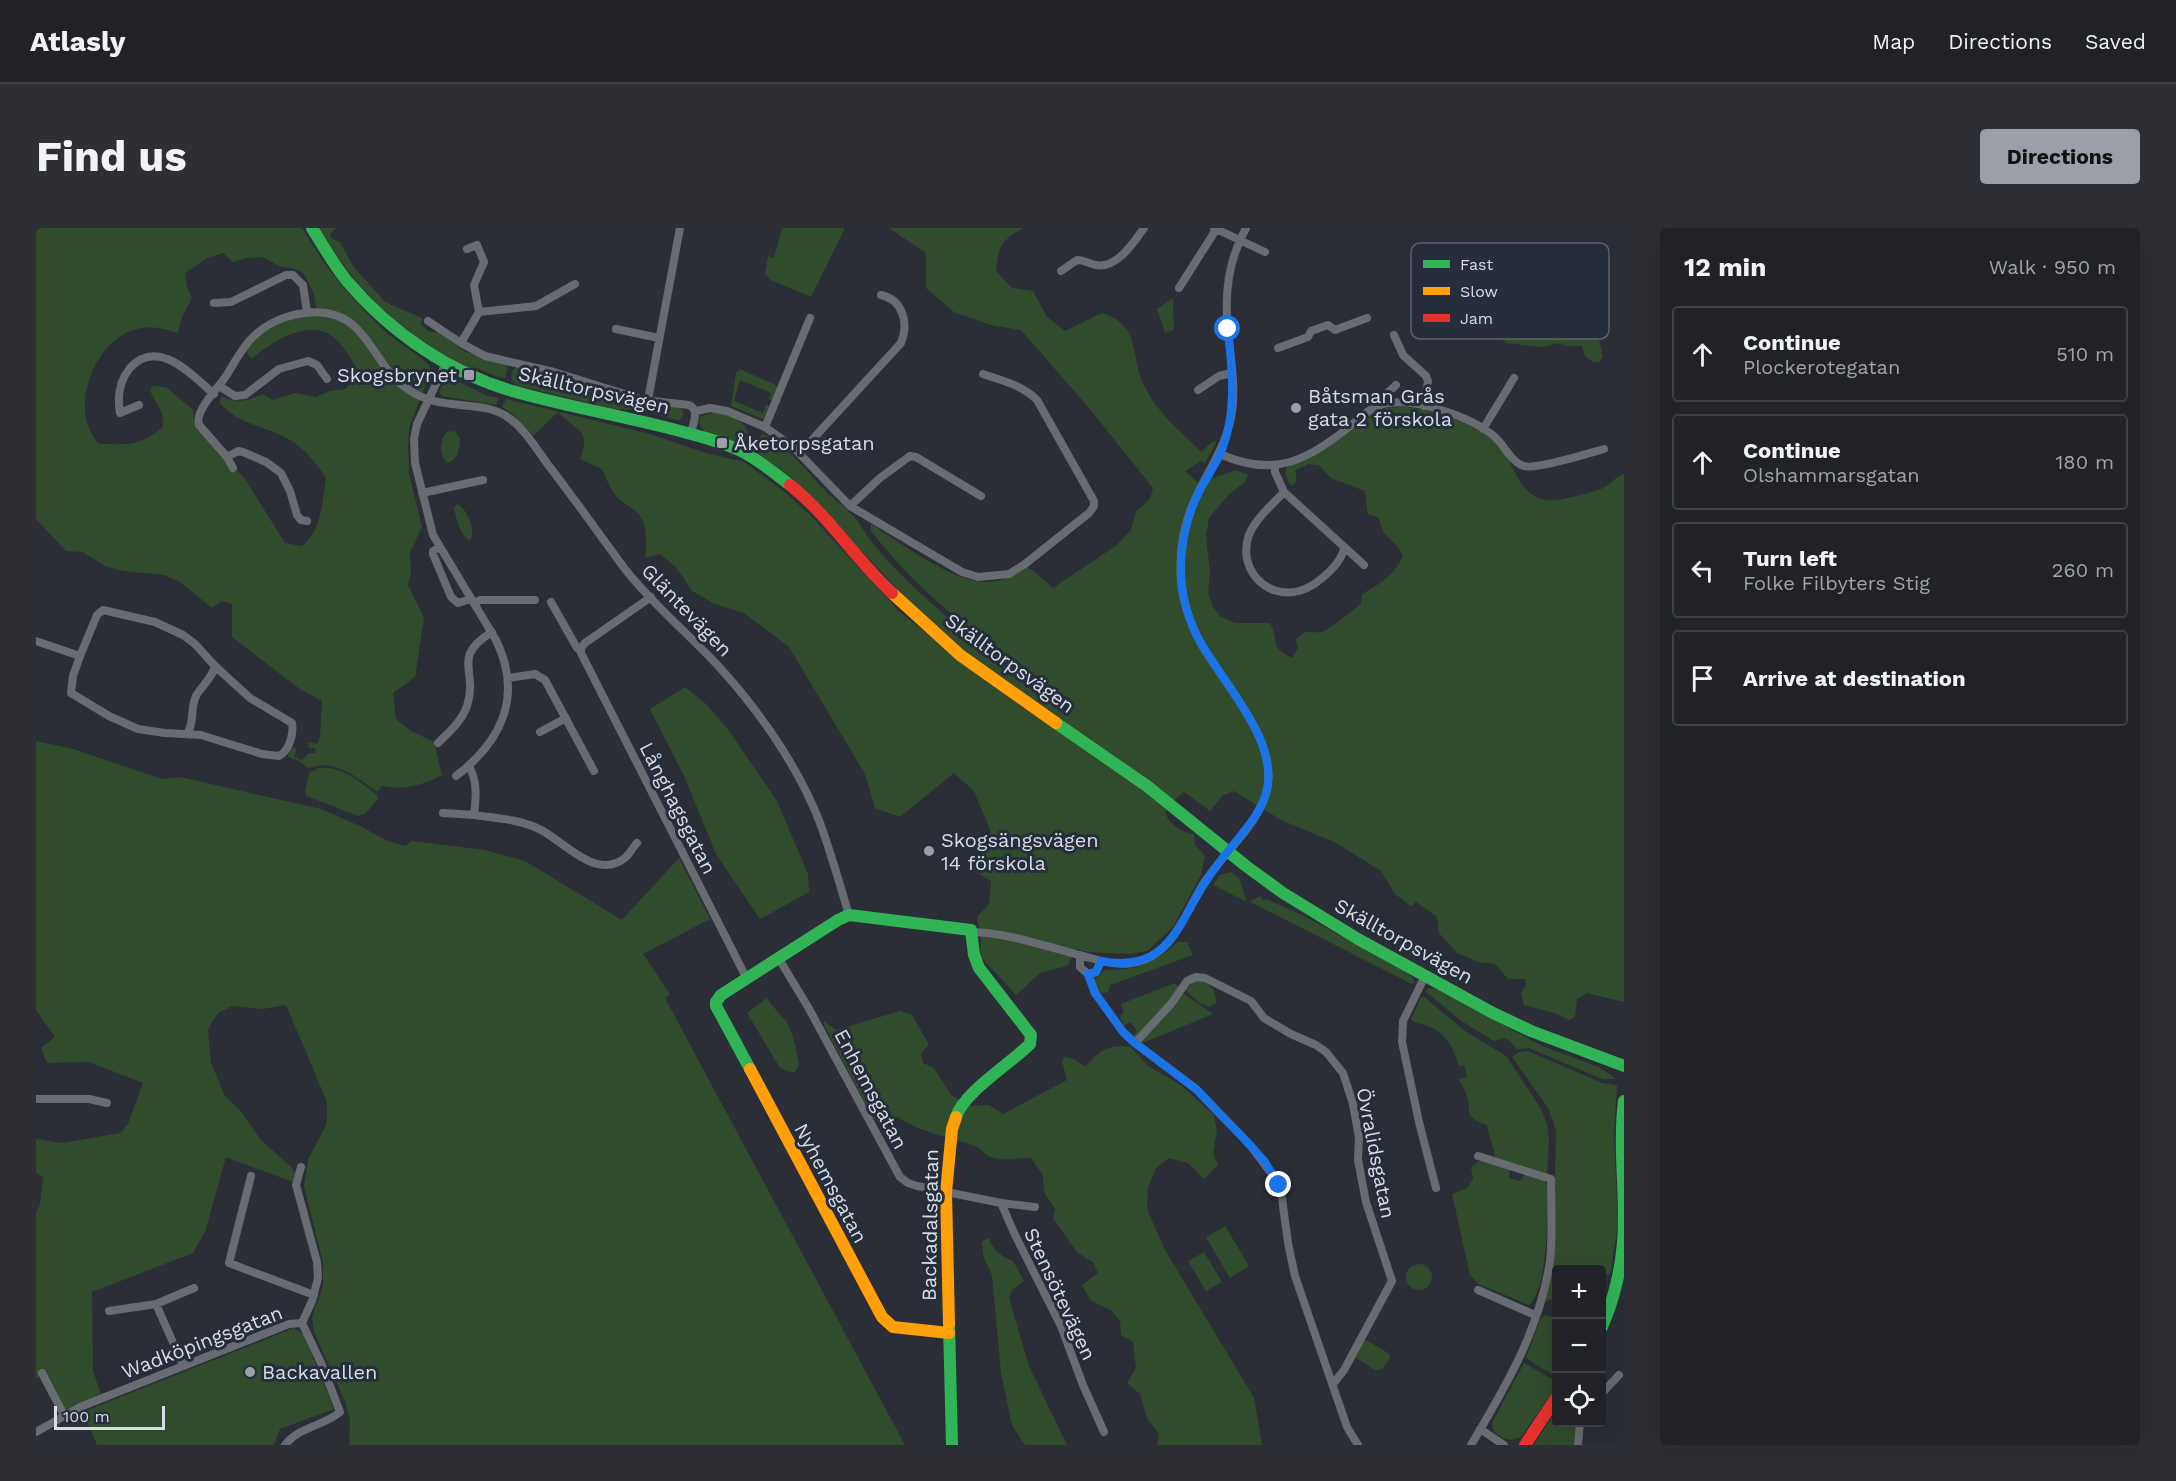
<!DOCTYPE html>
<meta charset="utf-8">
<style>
body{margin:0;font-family:"Work Sans",sans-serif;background:#2d2f34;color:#f1f3f6}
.controls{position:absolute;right:18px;bottom:18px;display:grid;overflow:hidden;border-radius:6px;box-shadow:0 6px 24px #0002}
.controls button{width:54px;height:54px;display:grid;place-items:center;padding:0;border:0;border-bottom:2px solid #3d3f45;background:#202228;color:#f1f3f6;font:30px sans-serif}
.scale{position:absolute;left:18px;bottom:15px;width:111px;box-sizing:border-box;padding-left:6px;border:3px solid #d8dde6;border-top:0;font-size:16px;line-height:21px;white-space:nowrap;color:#d8dde6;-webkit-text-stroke:4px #262d3b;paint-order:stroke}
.stop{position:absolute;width:18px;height:18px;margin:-14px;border:4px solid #1a73e8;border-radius:50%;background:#fff}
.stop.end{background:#1a73e8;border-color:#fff;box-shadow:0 2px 6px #0008}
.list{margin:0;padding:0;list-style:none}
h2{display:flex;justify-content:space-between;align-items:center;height:78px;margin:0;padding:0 24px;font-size:26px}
h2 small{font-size:20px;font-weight:400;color:#a2a4a8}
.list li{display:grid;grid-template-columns:39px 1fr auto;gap:18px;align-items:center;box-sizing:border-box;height:96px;margin:0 12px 12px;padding:0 12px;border:2px solid #3d3f45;border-radius:6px}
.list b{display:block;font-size:22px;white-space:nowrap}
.list p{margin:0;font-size:20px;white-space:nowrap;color:#a2a4a8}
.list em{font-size:20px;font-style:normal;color:#a2a4a8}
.icon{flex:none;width:33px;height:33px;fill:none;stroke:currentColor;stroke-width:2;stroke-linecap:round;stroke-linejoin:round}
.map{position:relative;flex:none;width:1588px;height:1217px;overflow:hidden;border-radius:6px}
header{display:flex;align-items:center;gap:36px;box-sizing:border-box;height:84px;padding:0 30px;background:#202228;border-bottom:2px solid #3d3f45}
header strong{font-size:28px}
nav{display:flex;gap:33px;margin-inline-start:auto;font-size:21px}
.intro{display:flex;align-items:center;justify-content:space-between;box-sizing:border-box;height:144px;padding:0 36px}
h1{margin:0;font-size:42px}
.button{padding:15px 27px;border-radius:6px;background:#9ba0a8;color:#111;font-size:21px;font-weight:700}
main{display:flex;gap:36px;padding:0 36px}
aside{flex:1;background:#202228;border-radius:6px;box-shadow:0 6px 24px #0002}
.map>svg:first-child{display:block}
.green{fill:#314c2d;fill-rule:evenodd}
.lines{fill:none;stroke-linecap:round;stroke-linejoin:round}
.street{stroke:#686b71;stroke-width:8}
.fast{stroke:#30b455;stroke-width:12}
.slow{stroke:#ff9f0a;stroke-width:12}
.jam{stroke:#e5322d;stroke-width:12}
.route{stroke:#1a73e8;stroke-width:8}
.poi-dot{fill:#9ba0a8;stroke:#262d3b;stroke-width:2}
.labels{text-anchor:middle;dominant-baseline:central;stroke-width:6;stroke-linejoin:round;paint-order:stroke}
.poi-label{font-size:20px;fill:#d8dde6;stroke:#262d3b;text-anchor:start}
.street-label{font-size:20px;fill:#d8dde6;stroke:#262d3b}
.key{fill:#262d3b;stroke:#5b626e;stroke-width:1.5}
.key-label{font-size:16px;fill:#d8dde6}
</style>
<header>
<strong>Atlasly</strong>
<nav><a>Map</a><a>Directions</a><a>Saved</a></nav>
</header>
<div class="intro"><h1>Find us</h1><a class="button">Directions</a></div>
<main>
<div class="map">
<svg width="1588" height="1217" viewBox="0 0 1588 1217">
<rect width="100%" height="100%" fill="#2b2e36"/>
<path class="green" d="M0,0h266c23,40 53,75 86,106 13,11 29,19 41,31l2,5 -22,58 -1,19 1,27 13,53 -12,26 1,19 -3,13 16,33 -9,59 -22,16 3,26 15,12 23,11 8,33c-19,10 -38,16 -60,11l-4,6c-23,-15 -41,-33 -69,-24l-10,-7 -11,-4 3,-10 6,2 -3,8 8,3 7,-7h6l1,-4 -8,-2 1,-5 8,2 3,-7 2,-36 -21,-11 -69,-53v-33l-11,-3 -9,7 -32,-26 -16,-7 -41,-4 -18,-5 -22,-14 -17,-1 -30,-32zM187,25l10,9 13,-4 17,-1 16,9 16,3 8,4 6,10 5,12 3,18c-32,8 -49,11 -71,38l5,8c18,-15 52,-38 76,-26 15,7 25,27 32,41l-14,15 -15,2 -14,6 -21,-4 -22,7 -10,-6c-16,7 -25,10 -41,2l-3,6c16,20 42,24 64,34 20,10 31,24 43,42 -4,24 -4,52 -24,68l-17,-3 -40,-64 -51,-55 -1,-14 -27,-23 -13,-1 -3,5 12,22 1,14c-25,20 -34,17 -64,17 -32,-34 -5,-105 38,-115 15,-4 26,0 41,4l4,-16 10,-19 -5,-11 -2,-14 22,-15z
M282,0h18l-6,6 1,4 9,4 13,24 32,36 37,16 -1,6 7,7 11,2 25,18 44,15 -3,12 -7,-1 -24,-10 -4,2c-70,-36 -110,-75 -152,-141z
M746,0h63l-34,69 -42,-18v-2l-4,-2 3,-19 6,2z
M853,0h135c-23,12 -25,18 -28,43l16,17 21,3 14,26 18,14 37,-18c32,10 30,30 37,59 3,11 10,23 17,33 13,18 30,31 45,47l11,-10 5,-1 -12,22 -4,-2 -16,10 13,12 38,-13 12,5 -4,8 -15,11 -20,24 -3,18 4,36 -2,21 5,14 7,9 15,7h35c10,18 -2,23 22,35l6,-10 -2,-8c11,-13 12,-6 25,-8 7,-1 32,-22 40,-28l1,-10c18,-10 33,-19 41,-38l-6,-10 -13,-13 -6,-16 -10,-3 -3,-23 -34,-13 -12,-13 -11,-1 -13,6 2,11 -6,5 -6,-11 2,-8c15,-8 31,-13 45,-22 16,-10 29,-29 47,-35 30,-12 108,14 125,42 11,18 18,46 44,48 11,2 47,-8 57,-13 7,-4 11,-11 19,-13v528l-37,-9 -10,6 -2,18 -6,3 -15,-7 -30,-8 -3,-11 5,-10 -1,-5h-17l-13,-15 -16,-2 -22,-9 -18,-20 -2,-16 -21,-15 -5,4 -16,-12 -14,-23 -45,-28 -55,-23 -47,-29 -12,5 -12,15 -26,-19 -16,13 -3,8c5,12 17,20 29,21l1,11 10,11 -4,19 -28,52 -26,24 -17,3 -42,-2 -11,-3 -10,17 -27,7 -24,22 -36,-39 1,-14 -4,-25 12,-13 2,-23 -16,-10 11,-23 4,-18 -16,-39 -20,-18 -54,44 -25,-9 -10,-34 -76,-127 -45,-34 -29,-9 -23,-13 -16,-24 -16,-13 -15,4c2,-14 3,-35 -8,-46 -5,-5 -14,-8 -19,-14 -7,-8 -12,-19 -16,-29l-22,-10c12,-30 -3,-27 -22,-47l-25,24 -20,-22 -11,-7 4,-8 144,35 56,19 38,9 42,31 26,24 89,96 48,38 -16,-25 -143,-150 -49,-31 -37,-14 -5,-7 1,-7c11,-7 31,-4 40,4 8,7 5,11 16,17l8,-4c27,15 43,38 64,60 9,8 20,15 28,25 8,11 15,23 24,33 26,30 55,54 84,80l4,-5c-36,-28 -69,-60 -97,-96v-7c32,20 80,58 116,58 14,0 28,-7 40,-14l7,3 19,17 64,-43 14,-15 5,-18 14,-13 3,-11 -64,-80 -68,-78 -30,-5 -37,-13 -28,-24v-35z
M1541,36l11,29 15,64 -4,5h-6l-8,-6 -3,-10h-13l-12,-3 -14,4 -37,-4 -15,-20 -2,-13 -6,-13 -4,-17 62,-13 8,7z
M1137,70l1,32 -9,2 -8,-23z
M481,139l39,9 71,24 50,7 5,2 2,5 -4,6h-3l-39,-10 -25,-1 -97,-24 -5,-7 1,-7z
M704,141l38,17 -7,14 -2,-1 2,-6 -31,-13 -6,21 29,12 3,-8 3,1 -5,12 -2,1 -31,-13 5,-33z
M417,151l35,17 11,2 -3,7 -54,-9 -3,-4c2,-7 7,-11 14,-13z
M418,203l6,7c0,10 -2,23 -13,25 -8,-8 -8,-23 0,-31z
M422,276c10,7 18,26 12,37 -10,-6 -14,-22 -16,-34z
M649,459l21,17 21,24 50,73 31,73 1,18 -49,27 -44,-65 -31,-76 -35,-69z
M0,513l37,8 89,30 18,-2 141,32 39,17 28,15 17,5 7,-5 73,9 40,11 97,59 57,-62 31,61 -67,35 27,40 -5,4 240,447h-556l1,-25 -5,-19 -31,-69 -2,-15 11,-31v-23l-19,-77 4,-26 19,-37v-21l-41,-97 -23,4 -31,-3 -14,7 -10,16 3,34 14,33 15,14 21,30 32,29 2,6 -2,7 -67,-25 -21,75 -12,21 -101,39 1,79 8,23 -42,20 -20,-37 -3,2v-167l4,-7 3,-28 -7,-4v-34l26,4 58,-10 8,-9 15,-41 -54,-21 -42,1 -6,-15 14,-11 -19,-27z
M283,540c22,-2 40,13 57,26l2,5 -13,15 -7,2 -51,-20 -2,-2 4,-21z
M1196,644l7,6 8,24 -34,-17 7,-10z
M1224,668l4,5 2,-2 38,17 101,55 7,6 3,6 -3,1 -162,-82z
M1142,714h9l6,13 -83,30 -2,7 -6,1 -5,-3 -2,-11 10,-9c34,0 48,-6 73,-28z
M1165,752c11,6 15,10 15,23l-7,4 -9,-4 -16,-14 5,-7z
M1139,755l9,11 29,20 -73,30 -8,-6 5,-7 -6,-9 -7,4 -4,-9 4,-5 -3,-8z
M1393,760l10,2 103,56 57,21 17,12h-14l-73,-31 -12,1 -7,-8 -6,-3 -10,3 -34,-21 -35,-29z
M1385,769h3l41,34 41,25 7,10 28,43 6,15 2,16 -2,36 -52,-17c0,-10 -6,-22 -8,-34 -26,-9 -14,-14 -21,-32 -2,-5 -5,-9 -8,-14l9,-2 -3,-12 -5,1c-5,-17 -11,-31 -29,-39 -6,-3 -13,-4 -19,-7z
M731,770c6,9 12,15 19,23 6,8 12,34 13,44l-5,8 -14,-5 -33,-55z
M864,783l12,4 17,30 -8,9 2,9 11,5 17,27 18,11 20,-1 14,9 64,-34 -5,-19 3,-4 9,2 11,8c14,-16 23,-23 46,-20l16,18 35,21 32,29 3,16 -4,22 5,12 -14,14 -16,-16 -19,-5 -13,10 -8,19 -1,22 18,41 89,148 8,47h-105l2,-11 -12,-16 -7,-24 -13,-11 9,-15 -3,-26 -12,-7 -1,-14 -9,-11 -21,-10 -8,-15 16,-12 -5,-11 -15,-9 -25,-34 2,-10 -11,-17 -1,-17 -12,-17c-13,0 -31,4 -43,-2 -5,-4 -9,-9 -15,-11 -27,-8 -52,-13 -76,-28l-7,4 -10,2 -7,-5 -49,-93v-4l12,9z
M1492,823l74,32 15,2 -3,49 4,90 -7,45 -1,5 -8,1v-5h-46v27l-11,5 9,-76 2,-96 -8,-22 -36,-51 7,-5z
M1445,932l29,9 -1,9 11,3 5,-7 19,5 4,8c0,24 0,103 -19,118l-51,-21 -8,-10 -18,-80 15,-6 6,-9 -2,-12z
M1189,998l24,40 -19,12 -24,-41z
M952,1010l7,12 9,7 9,4 11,20 -12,9 -3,8 20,68 38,79h-42l-13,-20 -11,-52 -9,-98 -8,-17 -2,-16z
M1168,1024l18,30 -16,9 -18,-30z
M1370 1049a13 13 0 1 1 26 0a13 13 0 1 1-26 0Z
M1509,1087l11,3v59l-30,-19 14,-38z
M258,1100l10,7 30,74 -54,20 -6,16h-177l-14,-33z
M1328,1111l26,15v4l-8,11 -7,1 -20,-13z
M1488,1135l32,18v6l-34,49c-11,7 -19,3 -28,-4l-2,-9z
M1520,1182v12l20,1 -2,22h-40z"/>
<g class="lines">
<path class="street" d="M1178,0l51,24
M1025,43l16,-11c8,0 12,4 19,5 21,4 38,-23 48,-37
M1143,60l38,-60
M178,75l17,-1 55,-27h7l10,10 4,27
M443,84l57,-6 39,-22
M392,93l33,22 24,13 69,16 90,28 45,5c11,5 4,18 2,28
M580,101l43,9
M1358,107l9,20 23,21 2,5 -4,25
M425,115l18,-31 -5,-27 10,-23 -7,-17 -10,4
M1242,120l30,-11 3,-6 17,-6 7,5 32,-12
M410,135l-29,61 -3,15 1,24 18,72 63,105c27,56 6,101 -40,136
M183,158l16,10 10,-1 34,-26 29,-8 9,4 10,14
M1162,162l21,-14 13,-3
M612,172l32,-172
M103,177l-19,8c-3,-17 -1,-32 10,-45 28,-31 62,7 84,26
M1341,179l2,-6 17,-16
M660,183l14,-3 17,3 38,16 28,20 57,59 112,66 16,5 31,-3 16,-10 64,-51 5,-7v-5l-57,-101c-15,-15 -34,-19 -54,-26
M729,199l45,-109
M1447,201l31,-51
M764,225l101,-110c8,-20 2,-43 -20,-48
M1184,226c53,24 87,7 129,-27 12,-10 24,-22 39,-24 31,-4 84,14 107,34 9,8 17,26 29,29 12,4 66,-13 80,-17
M191,229l11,-6 5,1 23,10 15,11 9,18 7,24 4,5 6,1
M1239,238v6l9,20 80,73
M197,240l-6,-11 -28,-32c-5,-15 21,-38 29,-52 8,-13 15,-27 26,-37 24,-23 72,-34 99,-11 22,19 30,49 56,65 32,22 70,9 97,26 18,11 31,34 43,50 26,34 51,69 76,103 28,36 65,66 96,100 39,43 78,99 99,154 11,30 20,62 29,92
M1248,264c-12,13 -29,27 -35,43 -12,32 16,65 50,56 12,-3 22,-11 31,-20 6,-6 13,-15 14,-23
M386,265l61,-13
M814,278l30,-28 30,-22 6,1 65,39
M403,319l-6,4v3l18,43 7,6 13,-4
M615,369l-66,46 -4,5v5l166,326
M515,374l26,46 4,3
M438,375l6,-3h55
M0,413l44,15 -7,20 -2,17 38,23 29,13 27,4 36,2 61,19 17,2c10,-5 15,-22 13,-33l-42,-25 -35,-32 -20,-22 -12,-9 -28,-13 -52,-12 -6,5 -17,41
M472,450l27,-4 10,6 49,91
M504,504l26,-14
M151,506c8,-12 3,-26 9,-38 6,-11 16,-17 19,-30
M402,515c11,-11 24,-22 29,-37 12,-36 -17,-48 25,-74
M433,538c9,17 7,31 5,49 20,3 43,4 63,13 26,11 59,55 89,29 4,-4 7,-10 11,-14
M407,585l31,2
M936,704c38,1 75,15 111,24 16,4 32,10 49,7 40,-6 52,-47 70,-77 19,-31 50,-54 63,-89 19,-52 -41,-112 -65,-155 -10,-19 -17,-39 -19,-61 -2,-26 2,-54 12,-77 13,-31 31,-53 38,-86 6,-30 -1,-59 -3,-89 -4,-35 1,-70 18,-101
M1044,727v12l8,7 8,-2 5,-11
M743,731l29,48 92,170 8,6 9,3 84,17 34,4
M1052,746l7,19 28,39 12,11 61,46 54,56 25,33 6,13 7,52 7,33 52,151 11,18
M1389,748l-22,45 -1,21 17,80 17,66
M1099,815l36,-39 16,-23 9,-4 9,1 46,23 13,17 27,16 25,11 10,7 17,21 10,31 6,34 -1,22 8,42 26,79 -48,89 -11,14
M0,871h53l18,4
M265,939l-5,18 21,77 1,16 -6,23 -10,22
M215,948l-22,87 85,32
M965,975l14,32 46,91 22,59 21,47
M1442,1062l57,25
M120,1076l27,61
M73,1083l47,-7 38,-16
M6,1145l22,42
M1566,1165l17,-18
M1444,1201l24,16
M0,1204l44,-25 209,-83 13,-1 20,42 18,47c-16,14 -42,15 -55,33
M1435,1217c34,-57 69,-116 79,-184 3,-26 1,-55 1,-82l-73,-23
M1542,1217l2,-23"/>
<path class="fast" d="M276,0c11,18 22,37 35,53 44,52 104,93 169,111 53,15 107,24 160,38 22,6 45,11 65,21 18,9 33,22 49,34
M1020,495l91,63 99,80 37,27 75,46 135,74 38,18 93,35
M714,841l-34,-63v-4l5,-7 117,-75 11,-5 122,15 3,25 5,13 52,67 -1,9c-20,20 -66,48 -74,73
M913,1096l3,121
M1566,1099c15,-35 22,-72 22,-109 0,-39 -5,-78 0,-117"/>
<path class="slow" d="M856,365l68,62 96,68
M714,841l132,248 11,10 56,6
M913,1096l-3,-132 6,-63 4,-12"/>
<path class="jam" d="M754,257c39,31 66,75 102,108
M1489,1217l31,-47"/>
</g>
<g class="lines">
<path class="route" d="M1192,101c4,41 9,81 -6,121 -6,14 -15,27 -22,40 -12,23 -18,48 -19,74 -1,24 5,49 15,70 23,46 88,109 69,162 -6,19 -20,34 -32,49 -15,18 -28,36 -39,56 -23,43 -40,70 -93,60l-5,11 -8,2 7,19 28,39 12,11 61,46 54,56 15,17 14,23"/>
</g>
<g class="poi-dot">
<rect x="427" y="141" width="12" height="12" rx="3"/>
<circle cx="1260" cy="180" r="6"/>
<rect x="680" y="209" width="12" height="12" rx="3"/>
<circle cx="893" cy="623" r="6"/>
<circle cx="214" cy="1144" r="6"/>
</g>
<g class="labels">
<g class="poi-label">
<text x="421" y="147" text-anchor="end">Skogsbrynet</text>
<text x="1272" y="168">Båtsman Grås<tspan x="1272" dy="23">gata 2 förskola</tspan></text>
<text x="698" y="215">Åketorpsgatan</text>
<text x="905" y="612">Skogsängsvägen<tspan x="905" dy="23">14 förskola</tspan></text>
<text x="226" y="1144">Backavallen</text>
</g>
<g class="street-label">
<text transform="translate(558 162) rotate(13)">Skälltorpsvägen</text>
<text transform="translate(651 382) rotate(46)">Gläntevägen</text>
<text transform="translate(974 435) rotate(36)">Skälltorpsvägen</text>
<text transform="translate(642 580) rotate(63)">Långhagsgatan</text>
<text transform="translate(1368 713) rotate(29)">Skälltorpsvägen</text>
<text transform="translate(835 861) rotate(62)">Enhemsgatan</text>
<text transform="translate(1340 925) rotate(79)">Övralidsgatan</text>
<text transform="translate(795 955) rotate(62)">Nyhemsgatan</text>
<text transform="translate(894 997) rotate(-89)">Backadalsgatan</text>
<text transform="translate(1024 1066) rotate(65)">Stensötevägen</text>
<text transform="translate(166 1114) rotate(-21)">Wadköpingsgatan</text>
</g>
</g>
<rect x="1375" y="15" width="198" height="96" rx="9" class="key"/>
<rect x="1387" y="32" width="27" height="8" fill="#30b455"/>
<rect x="1387" y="59" width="27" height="8" fill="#ff9f0a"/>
<rect x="1387" y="86" width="27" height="8" fill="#e5322d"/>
<g class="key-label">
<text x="1424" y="42">Fast</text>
<text x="1424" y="69">Slow</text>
<text x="1424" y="96">Jam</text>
</g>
</svg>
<div class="controls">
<button>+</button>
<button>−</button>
<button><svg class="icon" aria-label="locate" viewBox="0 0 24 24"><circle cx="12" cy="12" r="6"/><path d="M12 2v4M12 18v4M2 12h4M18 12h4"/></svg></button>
</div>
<div class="scale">100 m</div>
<div class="stop" style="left:1192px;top:101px"></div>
<div class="stop end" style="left:1243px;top:957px"></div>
</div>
<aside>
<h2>12 min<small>Walk · 950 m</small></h2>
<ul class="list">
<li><svg class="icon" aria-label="ahead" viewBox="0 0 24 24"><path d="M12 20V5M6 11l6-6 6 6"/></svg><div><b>Continue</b><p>Plockerotegatan</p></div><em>510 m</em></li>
<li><svg class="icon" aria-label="ahead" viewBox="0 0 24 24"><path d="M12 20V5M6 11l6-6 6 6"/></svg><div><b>Continue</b><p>Olshammarsgatan</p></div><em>180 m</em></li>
<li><svg class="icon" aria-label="left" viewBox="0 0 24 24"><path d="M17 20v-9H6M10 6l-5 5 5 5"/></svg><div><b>Turn left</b><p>Folke Filbyters Stig</p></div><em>260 m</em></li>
<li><svg class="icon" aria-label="arrive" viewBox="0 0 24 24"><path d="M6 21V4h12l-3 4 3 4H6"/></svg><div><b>Arrive at destination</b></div></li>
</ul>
</aside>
</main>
